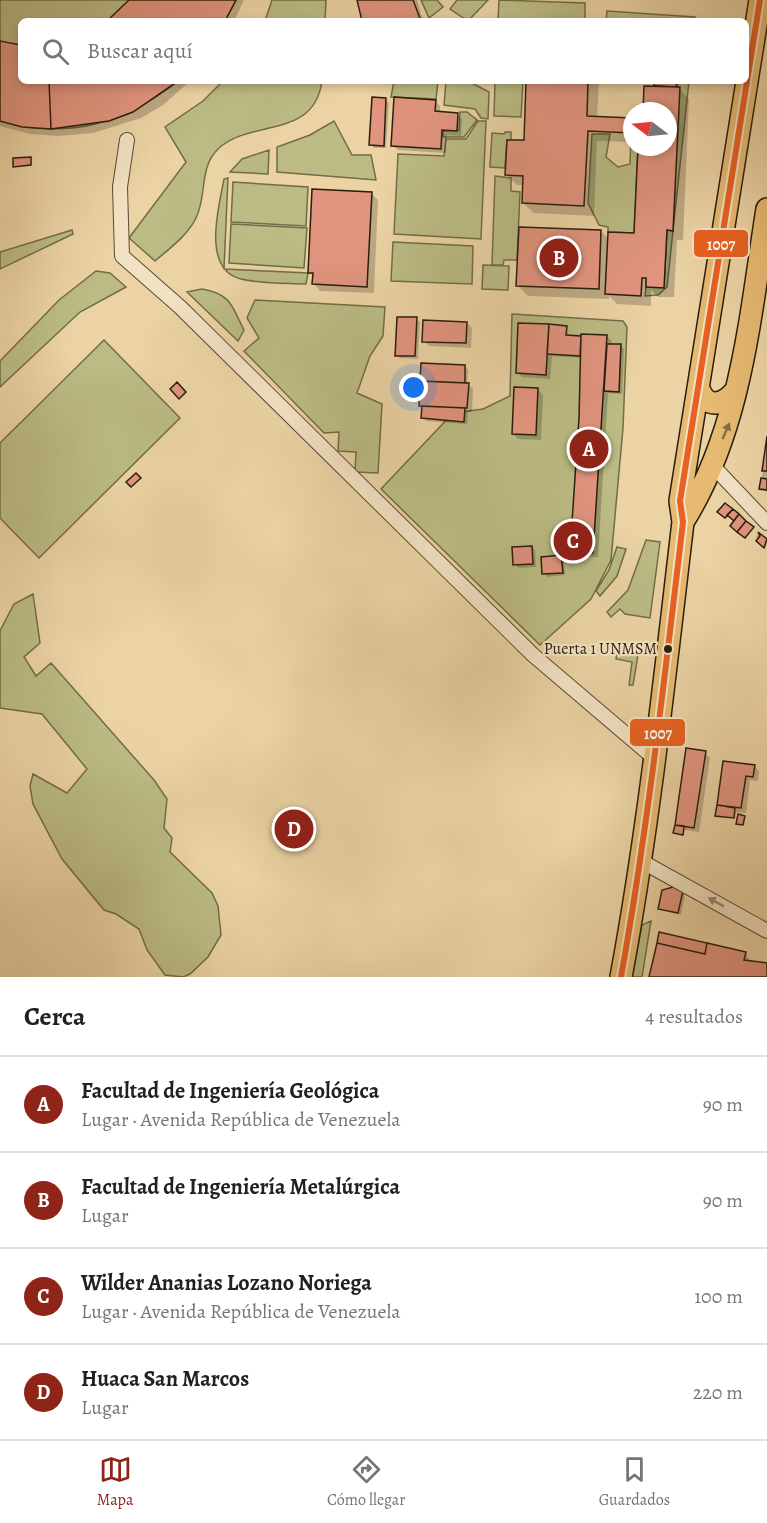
<!DOCTYPE html>
<html lang="es">
<meta charset="utf-8">
<style>
body{margin:0;font-family:Alegreya,serif;background:#f6f6f6;color:#202124}
.compass{position:absolute;left:623px;top:102px;width:54px;height:54px;border-radius:50%;background:#fff;box-shadow:0 3px 9px #0003;rotate:286deg}
.you{position:absolute;left:414px;top:388px;width:21px;height:21px;margin:-15px;border:4px solid #fff;border-radius:50%;background:#1a73e8;box-shadow:0 0 0 9px #1a73e833}
.badge{display:grid;place-items:center;width:39px;height:39px;border-radius:50%;background:#8f2418;color:#fff;font-size:20px;font-weight:700}
.pin{position:absolute;translate:-50% -50%;border:3px solid #fff;box-shadow:0 2px 6px #0006}
.list{margin:0;padding:0;list-style:none}
h2{display:flex;justify-content:space-between;align-items:center;height:78px;margin:0;padding:0 24px;font-size:26px}
h2 small{font-size:20px;font-weight:400;color:#757577}
.list li{display:grid;grid-template-columns:39px 1fr auto;gap:18px;align-items:center;box-sizing:border-box;height:96px;padding:0 24px;border-top:2px solid #e0e0e0}
.list b{display:block;font-size:22px;white-space:nowrap}
.list p{margin:0;font-size:20px;white-space:nowrap;color:#757577}
.list em{font-size:20px;font-style:normal;color:#757577}
.icon{flex:none;width:33px;height:33px;fill:none;stroke:currentColor;stroke-width:2;stroke-linecap:round;stroke-linejoin:round}
.map{position:relative;flex:none;width:767px;height:977px;overflow:hidden}
.search{position:absolute;background:#fff;box-shadow:0 3px 9px #0003;left:18px;right:18px;top:18px;height:66px;display:flex;align-items:center;gap:15px;box-sizing:border-box;padding:0 21px;border-radius:9px;color:#757577;font-size:22px}
.sheet{height:462px;background:#fff}
nav{display:flex;justify-content:space-around;align-items:center;box-sizing:border-box;height:84px;border-top:2px solid #e0e0e0;background:#fff;font-size:16px;color:#757577}
nav a{display:grid;justify-items:center;gap:3px}
nav .on{color:#8f2418}
.map>svg:first-child{display:block}
.green{fill:#bbbb83;stroke:#726c48;stroke-width:1.5}
.shadow{fill:#0003}
.building{fill:#e1947f;stroke:#2a1d0c;stroke-width:1.5}
.lines{fill:none;stroke-linecap:round;stroke-linejoin:round}
.street-casing{stroke:#5a4a32;stroke-width:16}
.primary-casing{stroke:#2a1d0c;stroke-width:24}
.street{stroke:#f2e2c4;stroke-width:14}
.primary{stroke:#e6ba72;stroke-width:21}
.bus-1-casing{stroke:#f2e2c4;stroke-width:10}
.bus-1{stroke:#e86121;stroke-width:6}
.oneway{fill:#886c3f}
.oneway2{fill:#988971}
.bus-dot{fill:#2a1d0c;stroke:#f2e2c4;stroke-width:2}
.labels{text-anchor:middle;dominant-baseline:central;stroke-width:4.5;stroke-linejoin:round;paint-order:stroke}
.bus-label{font-size:16px;fill:#2a1d0c;stroke:#f2e2c4;text-anchor:end}
.line-badge{stroke:#f2e2c4;stroke-width:2}
.badge-label{font-size:16px;text-anchor:middle;font-weight:bold;fill:#fff}
</style>
<div class="map">
<svg width="767" height="977" viewBox="0 0 767 977">
<rect width="100%" height="100%" fill="#ebd3a4"/>
<filter id="stains"><feTurbulence type="fractalNoise" baseFrequency=".00333" numOctaves="4"/><feColorMatrix values="0 0 0 0 .2 0 0 0 0 .09 0 0 0 0 .02 0 0 0 .5 -.17"/></filter>
<radialGradient id="worn" r=".72"><stop offset=".6" stop-color="#630" stop-opacity="0"/><stop offset="1" stop-color="#630" stop-opacity=".3"/></radialGradient>
<path class="green" d="M0,0h236l-11,21h-204v60h157c-54,43 -110,59 -178,40z
M272,0h54l-1,21h-60z
M421,0h16l6,7 -14,11z
M457,0h31l-20,21 -18,-12z
M499,0l86,3v18h-87z
M607,11l88,6v4h-89z
M223,81h99c-8,59 -71,37 -104,68 -19,18 -11,47 -22,69 -8,17 -27,31 -41,43l-26,-23 57,-76 -21,-35 38,-26z
M394,81h44l-2,18 -45,-2z
M446,81h22l21,11 -1,27 -7,-1 -6,-9 -31,-4z
M495,81h28l-2,36 -27,-1z
M677,81h12l-22,206 -9,8 -13,1 1,-9h18l3,-57h5z
M460,112h7l10,8 -13,17h-21v-6l16,-1z
M334,121l18,34h19l5,25 -99,-8v-25l33,-12z
M478,121h8l-5,118 -87,-5 4,-80 46,2 2,-17h20z
M505,132h6v8h-4l-2,28 -15,-1 2,-34 12,1z
M592,134h18l-4,23 12,10 12,-3 1,-28 1,11h6l-4,86 -26,-1v-5l-9,-2 -11,-22z
M269,150l-1,24 -38,-2 12,-13z
M495,176l16,2v13l9,1 -3,68h-13l-1,5h-11z
M228,178l-4,91 84,4 -2,11c-21,-1 -45,0 -65,-5 -40,-10 -22,-72 -17,-100z
M233,182l75,5 -2,39 -75,-4z
M231,224l76,4 -3,40 -75,-5z
M72,230l1,4 -73,35v-17z
M393,242l80,4 -1,38 -81,-3z
M483,265l26,1 -1,24 -26,-1z
M96,271l14,2 16,14 -46,25 -80,75v-26l59,-61z
M202,289c30,5 30,18 42,41l-6,11 -51,-49z
M255,300l130,7 -2,29 -13,20 -13,37 25,11 -4,69 -23,-1 1,-20 -18,-1 1,-19 -15,1 -80,-82 15,-13 -12,-20z
M512,314l111,7 4,6 -4,101 -12,132 -20,39 -51,46 -159,-156 72,-76 30,-4 27,-13z
M104,340l76,78 -141,140 -39,-40v-75z
M646,540l14,2 -10,76 -25,-4 -5,-5 -9,8 -4,-5 21,-22z
M617,547l9,2 -9,27 -17,20 -4,-5 13,-21z
M33,594l7,49 -16,14 12,19 15,-13 103,117 13,19 -3,29 8,10 -2,14 42,41 6,13 3,29 -13,22 -18,17 -7,3 -18,-2 -18,-25 -8,-21 -23,-15 -12,-4 -42,-51 -29,-55 -3,-18 3,-12 34,19 20,-24 -45,-55 -42,-6v-77l14,-27z
M617,652l21,3 -5,30h-4l3,-23 -16,-3z
M651,921l-9,56h-10l10,-52z"/>
<path class="shadow" d="M131,0h113l-10,21h-125z
M360,0h57l6,21h-58z
M0,41l21,5v35h169l-27,24 -22,13 -48,15 -34,3 -29,-2 -30,-8z
M528,81h71l-2,37 35,2v22l-35,-1 -3,75 -60,-3 -11,-10 1,-18h-7l-11,-11 19,-32z
M612,81h40v3l-38,-1z
M655,81h24v7l10,11 -6,141h-6l-3,57h-16l-7,-7v16l-34,-2 -8,-8v3l-81,-3 -10,-10 83,-55 8,8 27,-4 4,-88h28v-36h-24z
M386,100l3,3 -3,45h-12l-3,-4z
M435,101l5,5v7l17,1 5,5 -1,17 -14,-1 -1,18 -48,-3 -6,-5z
M371,193l7,7 -4,93 -54,-2 -6,-7v-7l-5,-5z
M416,319l4,3 -2,37 -18,-1 -4,-3z
M467,323l5,5 -1,20 -42,-2 -5,-5z
M566,327l3,9 13,3 25,-3 5,5 -1,4 10,1 3,3 -2,45 -14,-1 -10,164h-21l-5,-5 10,-194 -30,-2 -2,23 -28,-2 -5,-5z
M465,366l3,4 -1,14 6,5 -1,23h-4l-1,12 -41,-3 -5,-16z
M538,389l5,6 -2,45 -23,-1 -5,-5z
M767,448v44l-7,-3z
M758,534l9,7 -1,7 -10,-11z
M532,547l3,3 1,17 -18,1 -3,-4z
M561,557l3,3 1,15 -18,2 -3,-4z
M705,753l5,5 -11,74 -14,-2 -1,5 -8,-1z
M724,762l30,4 5,5 -1,10 -8,-1 -4,33 -10,-1 -1,6 -18,-3z
M682,892l3,3 -4,20 -22,-7z
M745,953l7,10 15,2v12h-116z"/>
<path class="building" d="M129,0h107l-11,21h-118z
M129,0h107l-11,21h-118z
M357,0h56l8,21h-59z
M0,41l21,4v36h157l-45,31 -24,9 -58,8 -29,-2 -22,-6z
M0,41l21,4v36h28l2,48 -29,-2 -22,-6z
M49,81h129l-45,31 -24,9 -58,8z
M526,81h62l-1,35 45,2v15l-44,-2 -4,75 -62,-3 1,-27 -18,-1 2,-35h17z
M654,81h23l-1,6 -22,-1z
M644,86l36,1 -7,144 -6,-1 -3,58 -18,-1v-9h-4l-1,18 -36,-2 3,-62 26,1 4,-86h30v-36h-25z
M372,97l14,1 -2,48 -15,-1z
M394,97l42,3 -1,11 23,2 -1,18 -15,-1 -1,19 -50,-3z
M31,157v8l-18,2v-9z
M312,189l60,3 -5,95 -55,-3 1,-11h-5z
M519,227l82,3 -2,59 -83,-3z
M397,317h20l-2,39h-20z
M423,320l44,2 -1,21 -44,-1z
M518,323l31,1 -3,51 -30,-2z
M549,324l18,2 -1,9 15,1 -1,20 -33,-2z
M581,334l26,1 -14,218h-3l-20,-1 9,-134z
M607,344h14l-2,48 -15,-1z
M421,363l44,2v18l-45,-2z
M420,381l49,2 -2,25 -48,-2z
M177,382l9,10 -7,7 -9,-10z
M514,387l24,1 -2,47 -24,-1z
M422,406l43,2 -1,14 -43,-4z
M767,436v35h-5z
M136,473l5,5 -10,9 -5,-5z
M761,478l6,1v11l-8,-1z
M725,503l8,6 -8,9 -8,-6z
M733,509l6,5 -5,7 -7,-6z
M739,514l7,7 -9,11 -7,-6z
M746,521l8,6 -9,11 -8,-6z
M758,532l9,7 -3,9 -8,-7 4,-5z
M532,546l1,18 -20,1 -1,-18z
M561,555l2,18 -21,1 -1,-17z
M686,748l20,3 -12,77 -19,-3z
M723,761l32,4 -2,12 -7,-1 -5,32 -24,-3z
M717,805l18,3 -1,10 -19,-2z
M738,814l7,2 -2,9 -7,-1z
M675,825l9,1 -1,9 -10,-2z
M673,887l10,4 -5,22 -20,-4 4,-19z
M659,932l48,11 -2,11 -48,-11z
M657,943l48,11 2,-11 39,9 -2,8 23,3v14h-118z"/>
<g class="lines">
<defs>
<path id="street" d="M127,140l-7,47 2,69 58,51 353,348 121,103
M711,464l56,59
M641,861l126,70"/>
<path id="primary" d="M699,389c8,21 25,16 37,1
M683,522c59,-94 67,-207 84,-313
M621,977c28,-151 44,-303 62,-455l-3,-21 80,-501"/>
</defs>
<use href="#street" class="street-casing"/>
<use href="#primary" class="primary-casing"/>
<use href="#street" class="street"/>
<use href="#primary" class="primary"/>
<defs>
<path id="bus-1" d="M621,977c27,-151 44,-303 62,-455l-3,-21 80,-501"/>
</defs>
<use href="#bus-1" class="bus-1-casing"/>
<use href="#bus-1" class="bus-1"/>
</g>
<defs><path id="oneway-solid" d="M-6-.8H1V-3.2L6.5 0L1 3.2V.8H-6Z" transform="scale(1.5)"/></defs>
<use class="oneway" href="#oneway-solid" transform="translate(726 431) rotate(-67)"/>
<use class="oneway2" href="#oneway-solid" transform="translate(716 902) rotate(-151)"/>
<circle class="bus-dot" cx="668" cy="649" r="5"/>
<g class="labels">
<g class="bus-label">
<text x="657" y="649">Puerta 1 UNMSM</text>
</g>
</g>
<g class="line-badge">
<rect x="693" y="229" width="56" height="29" rx="6" fill="#e86121"/>
<rect x="629" y="718" width="57" height="29" rx="6" fill="#e86121"/>
</g>
<g class="badge-label">
<text x="721" y="250">1007</text>
<text x="658" y="739">1007</text>
</g>
<rect width="100%" height="100%" filter="url(#stains)"/>
<rect width="100%" height="100%" fill="url(#worn)"/>
</svg>
<svg class="compass" viewBox="-18 -18 36 36"><path d="M0-13l5 13h-10z" fill="#e53935"/><path d="M0 13l5-13h-10z" fill="#757577"/></svg>
<div class="you"></div>
<div class="pin badge" style="left:589px;top:449px">A</div>
<div class="pin badge" style="left:559px;top:258px">B</div>
<div class="pin badge" style="left:573px;top:541px">C</div>
<div class="pin badge" style="left:294px;top:829px">D</div>
<div class="search"><svg class="icon" aria-label="search" viewBox="0 0 24 24"><circle cx="10" cy="10" r="6"/><path d="M15 15l6 6"/></svg>Buscar aquí</div>
</div>
<section class="sheet">
<h2>Cerca<small>4 resultados</small></h2>
<ul class="list">
<li><span class="badge">A</span><div><b>Facultad de Ingeniería Geológica</b><p>Lugar · Avenida República de Venezuela</p></div><em>90 m</em></li>
<li><span class="badge">B</span><div><b>Facultad de Ingeniería Metalúrgica</b><p>Lugar</p></div><em>90 m</em></li>
<li><span class="badge">C</span><div><b>Wilder Ananias Lozano Noriega</b><p>Lugar · Avenida República de Venezuela</p></div><em>100 m</em></li>
<li><span class="badge">D</span><div><b>Huaca San Marcos</b><p>Lugar</p></div><em>220 m</em></li>
</ul>
</section>
<nav>
<a class="on"><svg class="icon" aria-label="map" viewBox="0 0 24 24"><path d="M3 6l6-2 6 2 6-2v14l-6 2-6-2-6 2zM9 4v14M15 6v14"/></svg>Mapa</a>
<a><svg class="icon" aria-label="directions" viewBox="0 0 24 24"><path d="M12 3l9 9-9 9-9-9zM9 14v-3h6M13 9l2 2-2 2"/></svg>Cómo llegar</a>
<a><svg class="icon" aria-label="saved" viewBox="0 0 24 24"><path d="M7 4h10v16l-5-4-5 4z"/></svg>Guardados</a>
</nav>
